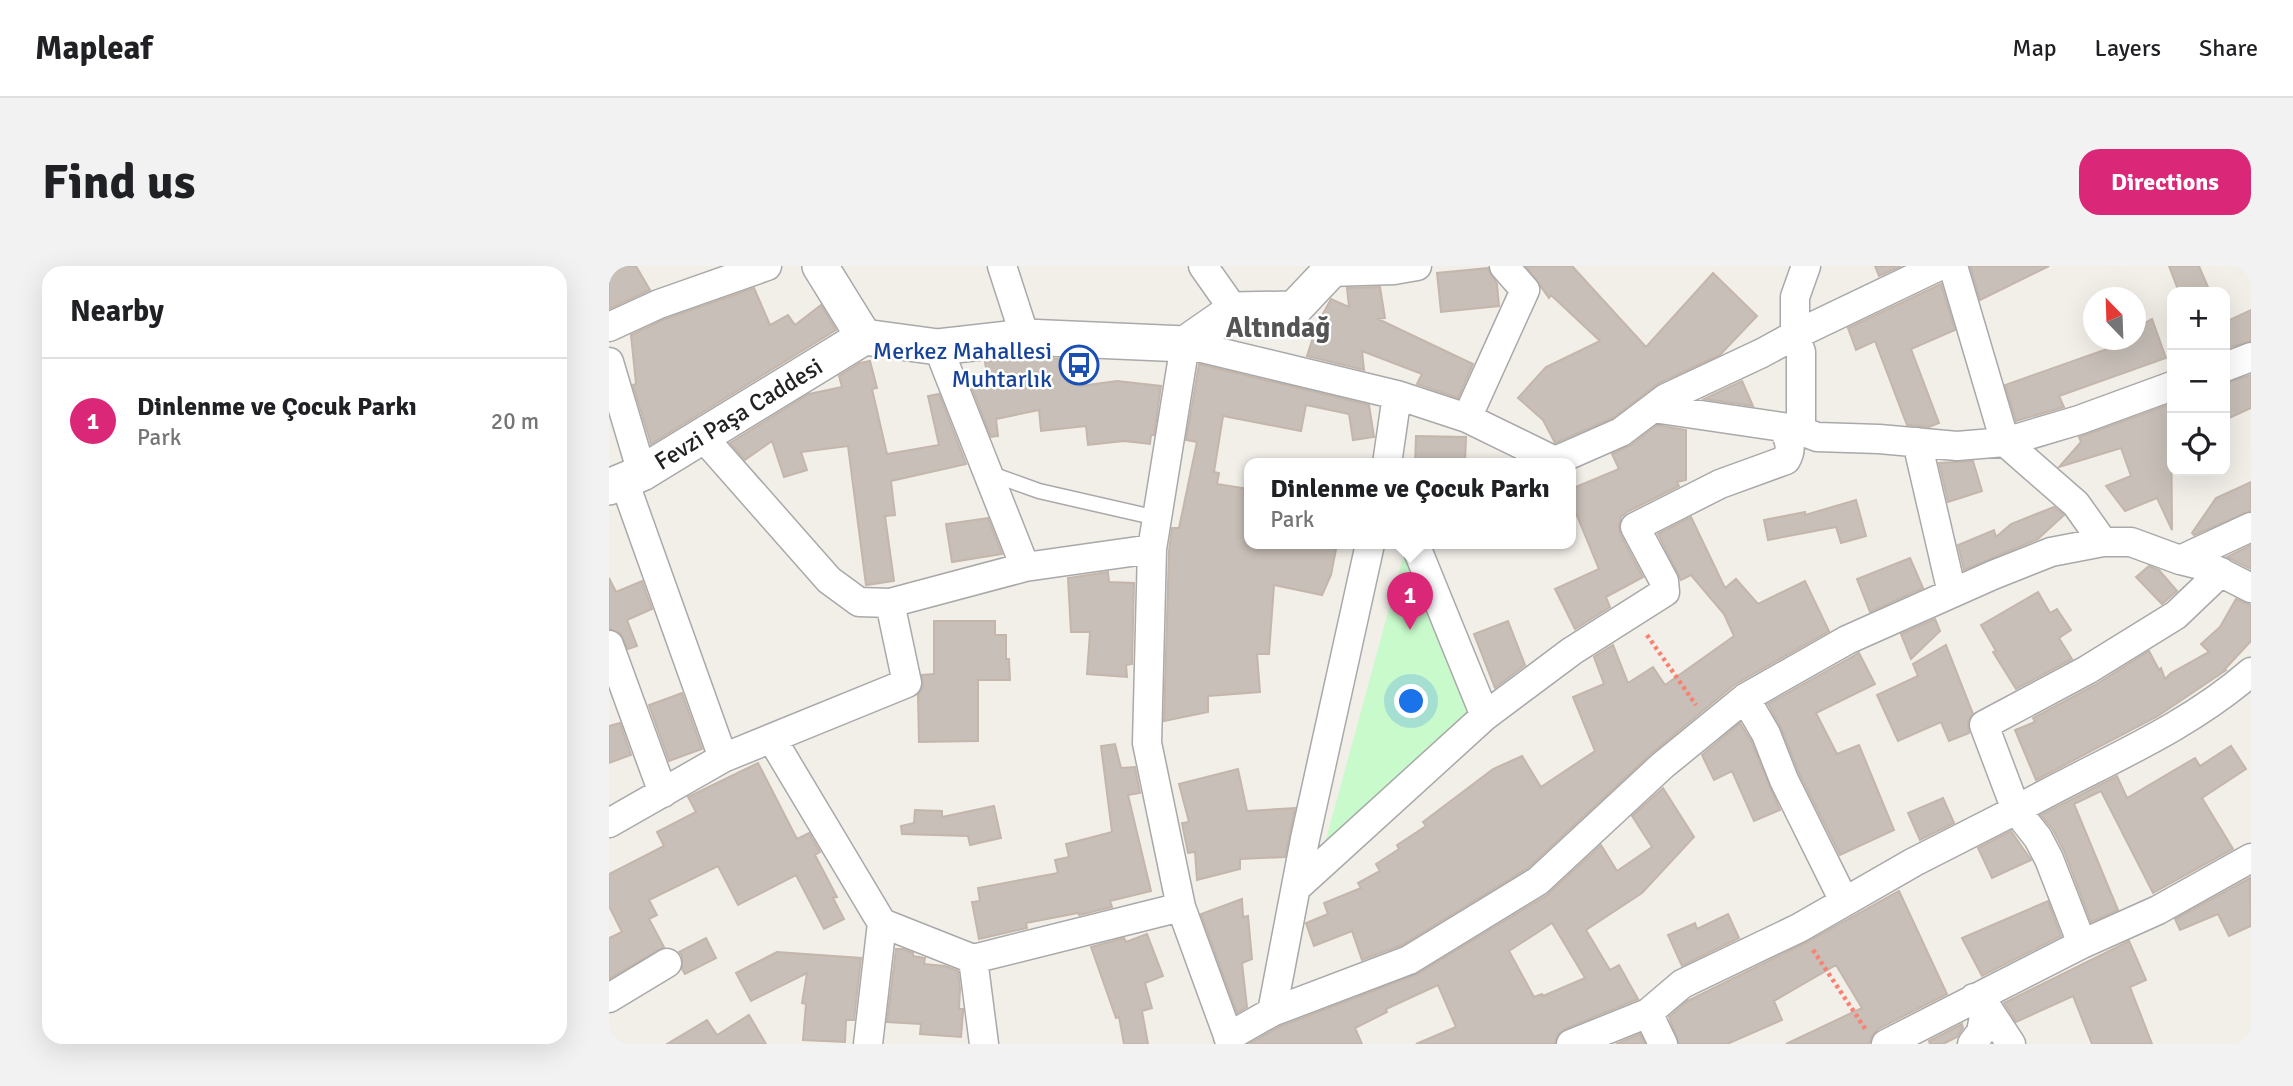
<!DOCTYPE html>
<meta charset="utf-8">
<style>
body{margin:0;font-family:Signika,sans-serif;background:#f2f2f2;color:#202124}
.controls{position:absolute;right:21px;top:21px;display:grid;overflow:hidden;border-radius:14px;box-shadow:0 7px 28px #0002}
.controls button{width:63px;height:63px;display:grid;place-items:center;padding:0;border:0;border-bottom:2px solid #e0e0e0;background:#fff;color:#202124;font:35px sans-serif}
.compass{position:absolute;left:1474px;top:21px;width:63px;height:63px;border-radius:50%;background:#fff;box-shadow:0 7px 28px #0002;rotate:337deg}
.you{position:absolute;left:803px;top:436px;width:24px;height:24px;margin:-18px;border:5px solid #fff;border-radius:50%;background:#1a73e8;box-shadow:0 0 0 10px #1a73e833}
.badge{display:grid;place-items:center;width:46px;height:46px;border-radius:50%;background:#db2777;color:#fff;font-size:23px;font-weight:700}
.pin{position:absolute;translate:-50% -58px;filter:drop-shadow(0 2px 4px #0008)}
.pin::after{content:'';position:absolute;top:37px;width:24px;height:21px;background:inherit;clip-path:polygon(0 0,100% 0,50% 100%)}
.popup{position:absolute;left:635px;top:192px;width:332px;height:91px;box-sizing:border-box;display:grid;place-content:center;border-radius:14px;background:#fff;filter:drop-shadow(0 2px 5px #0005);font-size:23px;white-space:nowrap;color:#757577}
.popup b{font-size:26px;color:#202124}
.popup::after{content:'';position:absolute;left:50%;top:100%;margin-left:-14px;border:14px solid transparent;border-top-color:#fff}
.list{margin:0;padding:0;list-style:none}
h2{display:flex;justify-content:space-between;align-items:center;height:91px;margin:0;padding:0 28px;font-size:30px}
h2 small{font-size:23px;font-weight:400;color:#757577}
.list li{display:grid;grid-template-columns:46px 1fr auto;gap:21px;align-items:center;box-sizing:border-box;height:126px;padding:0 28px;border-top:2px solid #e0e0e0}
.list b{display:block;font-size:26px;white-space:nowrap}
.list p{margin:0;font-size:23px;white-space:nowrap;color:#757577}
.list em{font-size:23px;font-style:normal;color:#757577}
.icon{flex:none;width:38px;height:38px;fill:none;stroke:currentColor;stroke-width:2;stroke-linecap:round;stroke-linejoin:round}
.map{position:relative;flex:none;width:1642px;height:778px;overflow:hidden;border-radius:21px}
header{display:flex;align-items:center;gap:42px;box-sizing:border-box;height:98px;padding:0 35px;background:#fff;border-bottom:2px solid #e0e0e0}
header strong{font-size:33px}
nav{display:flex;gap:38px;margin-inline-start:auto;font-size:24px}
.intro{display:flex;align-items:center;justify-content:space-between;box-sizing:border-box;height:168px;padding:0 42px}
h1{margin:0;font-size:49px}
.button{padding:18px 32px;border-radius:21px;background:#db2777;color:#fff;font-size:24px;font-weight:700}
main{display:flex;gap:42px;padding:0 42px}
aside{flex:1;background:#fff;border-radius:21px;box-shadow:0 7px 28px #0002}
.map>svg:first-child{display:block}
.park{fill:#c8facc}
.building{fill:#c7bfb8;stroke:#c4b6ab;stroke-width:2;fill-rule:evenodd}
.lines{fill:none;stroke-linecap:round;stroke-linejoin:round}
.service-casing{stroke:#a9a9a9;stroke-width:17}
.minor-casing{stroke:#a9a9a9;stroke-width:31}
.tertiary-casing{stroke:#a9a9a9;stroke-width:38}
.path{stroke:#fa8072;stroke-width:4.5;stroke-dasharray:3.5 3.5;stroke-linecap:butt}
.service{stroke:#fff;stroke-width:14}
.minor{stroke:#fff;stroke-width:28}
.tertiary{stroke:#fff;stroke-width:35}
.labels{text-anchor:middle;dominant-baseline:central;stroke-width:5;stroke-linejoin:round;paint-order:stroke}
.transit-label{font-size:24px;fill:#164399;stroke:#fff;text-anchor:end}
.street-label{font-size:24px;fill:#222;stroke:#fff}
.quarter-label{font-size:28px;font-weight:bold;fill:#555;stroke:#fff}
</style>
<header>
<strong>Mapleaf</strong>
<nav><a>Map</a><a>Layers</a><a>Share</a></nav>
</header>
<div class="intro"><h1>Find us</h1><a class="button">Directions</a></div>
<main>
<aside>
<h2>Nearby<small></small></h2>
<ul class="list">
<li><span class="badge">1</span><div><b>Dinlenme ve Çocuk Parkı</b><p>Park</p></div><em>20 m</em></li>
</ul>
</aside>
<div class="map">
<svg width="1642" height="778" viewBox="0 0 1642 778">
<rect width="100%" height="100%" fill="#f2efe9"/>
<path class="park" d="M796,284l64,161 -144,132z"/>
<path class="building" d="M0,0h27l14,24 -41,19z
M917,0h46l74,81 67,-74 44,43 -37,39 -61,28 -46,35 -58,25 -12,-23 -25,-22 28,-31 54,-26 -49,-46 -2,3z
M1266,0h26l-22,10z
M1361,0h79l-69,34z
M1560,0h30l11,26h-31z
M879,2l9,16 2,22 -58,6 -4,-39z
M1332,18l14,46 -44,19 28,74 -10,4 -22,-2 -32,-84 -19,9 -8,-22z
M771,21l5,31 -7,1 95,45 -15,34 -41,-14 5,-10 -60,-23 2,19 -57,-14 10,-31 14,-26 18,8 -2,-19z
M145,22l16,37 18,-10 7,10 26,-20 15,25 -185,114 -18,-59 3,-1 -5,-49 34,-16z
M1642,44v31l-24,7 -2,-26z
M1543,53l14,39 -107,38 5,11 -48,14 -11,-36 108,-38 -3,-7h26v-12z
M417,91l53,3 1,26 37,-5 44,5 -7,49h-3l-1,9 -26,-3 -36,4 -2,-19 -45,5 -2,-21 -43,9 2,17 -7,1 -22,-57 18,-6 -2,-12z
M261,95l7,27 -5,1 15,65 52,-9 -11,-49 11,-2 27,70 -75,17 4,34 -10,1 9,65 -28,4 -18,-139 -47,6 6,18 -23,7 -12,-36 -27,19 -15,-17 79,-49 33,-7 -3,-11 21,-13z
M590,98l170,41 5,32 -21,3 -4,-26 -43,-9 -5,26 -78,-15 -9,56 5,1 -2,11 32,5v55h88l-6,31 -9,20 -48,-10 -5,69h-12l3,38 -52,4v16l-44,9 5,-170 3,-23h7l18,-86 -11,-2z
M1642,109v33l-26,12v-37z
M1133,115l11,25 -49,-7z
M1562,138l1,126 -15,-32 -32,13 -19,-25 25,-10 -10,-28 -62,19 22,-25 -2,-5z
M1048,159l29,5v50l-9,2 2,4 -52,26 -6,5 -2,9 1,8 23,43 -37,20 4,10 -35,22 -20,-40 44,-20 -28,-68v-12l48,-20 -7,-15 19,-9z
M807,170l50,1 -1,27h-50z
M1364,195l9,30 -34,11 -9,-39z
M1642,216v29l-57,24 -2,-2 24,-35z
M1247,234l10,36 -25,7 -5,-16 -68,13 -4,-20 41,-8v3z
M1445,241l10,8 -26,24 -74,31 -6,-25 36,-15 2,7 15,-13z
M1082,251l34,71 11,-9 22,25 47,-23 24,50 -95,54 -82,68 -124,115 -126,77 -40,15 -10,-29 -38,15 -8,-23 22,-9 -4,-11 37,-15 -3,-5 22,-12 -4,-7 23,-15 -2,-4 29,-19 -3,-4 70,-53 29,-13 19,31 54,-36 -22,-54 31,-13 -10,-27 19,-12 15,38 25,-16 12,18 69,-49 -10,-22 -33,-39 -10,5 -23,-46z
M379,252l14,36 -50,8 -6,-38z
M1642,279v24l-24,-12z
M1301,292l13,30 -53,24 -13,-33z
M1540,300l10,4 18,21 -15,13 -26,-27z
M499,306l1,10 25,1 -2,81 -6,1 1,12 -40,-3 3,-42h-19l-3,-54z
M0,312l7,14 26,-11 10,28 -25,11 10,26 -9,3 -8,-16 -11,-4z
M1429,326l12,21 7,-4 14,21 -12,8 13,21 -56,30 -23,-37 3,-1 -15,-26z
M1627,333l15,6v36l-26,28 1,1 -68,46 -122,64 -21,-50 20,-8 -2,-4 62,-33 54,-34 10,19 2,-2 4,11 6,-6 38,-21 -8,-8 19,-17z
M1326,353l5,12 -29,28 -10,-25z
M325,355h61v14h11v24h3l1,21h-32v61l-59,1 -1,-47 5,-8 -1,-12 12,-1z
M899,355l17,44 -30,23 -21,-54z
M1337,379l27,69 -5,8 1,11 -20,8 -8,-19 -43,19 -21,-46 41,-19 -5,-12z
M1250,387l16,31 -59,29 21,41 22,-9 35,85 -54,25 -41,-82 -18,-45 -13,-24z
M73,427l20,56 -33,12 -20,-56z
M11,457l11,32 -22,8v-37z
M1131,457l11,18 29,69 -26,11 -22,-50 -18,9 -12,-25z
M506,478l6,24 14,-1 5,26 -12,2 23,96 -41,10 2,6 -33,8 -1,-2 -52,10 1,5 -48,11 -7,-37 8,-1 -2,-13 80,-15 -3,-13 14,-3 -3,-13 46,-12 -11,-86z
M1622,480l15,23 -44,29 31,51 -80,44 -52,-102 -27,13 44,106 -27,12 -27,-71 -11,-21 -12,-15 76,-39 10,22 68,-40 5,8z
M149,497l39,76 12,-6 11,19 -5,3 22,42 -4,1 11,21 -20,10 -28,-54 -58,30 -20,-39 -69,34 8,15 -8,4 15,28 -55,32v-41l13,-6 -13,-26v-32l55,-28 -7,-14 39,-20 -8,-15z
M629,503l9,42 48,-3 -10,49 -45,2v10l-43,11 -2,-28 -7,1 -6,-30 7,-1 -10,-38z
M1054,522l31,49 -52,56 -56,37 24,40 9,-5 19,34 -73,30 -7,5 -3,10h-139l40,-17 -18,-42 -52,24 1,3 -32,16 7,16h-113l30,-17 138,-53 130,-79 54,-50 16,26 35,-24 -20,-31zM943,657l33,55 -42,18 -1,-2 -8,3 -25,-46z
M1334,532l11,25 -34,17 -12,-27z
M385,540l7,32 -31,7 -2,-9 -66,-2 -1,-8 13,-3 1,-13 27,1v6z
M1402,565l20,29 -39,18 -14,-30z
M1641,612l1,48 -22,10 -11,-22 -38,16 -5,-11z
M1290,625l48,103 -69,35 -6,7 -3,8h-83l76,-36 -26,-43 -62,36 8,19 -55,24h-48l-10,-27 18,-16 120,-59z
M633,633l1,18 5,-1 4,43 -10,4 5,44 -10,6 -36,-99z
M1439,635l13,35 -79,40 -20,-38z
M1119,648l11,24 -57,28 -14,-31 27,-12 2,6z
M538,668l16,42 -18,7 7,25 -10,3 6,33h-24l-5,-27 -3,1 -25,-71 33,-9 2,4z
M97,672l10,20 -31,16 -3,-5v-14l-3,-3z
M1520,675l17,39 -16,7 22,57h-60l-19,-48 -57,26 -12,-19z
M287,683h7l10,4v3l12,2 -1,6 21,2 13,5 2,18 -1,20h4v3l-2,25 -41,-3 1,-10 -34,-2z
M168,686l84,6 -7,62h-8l-1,22 -42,-2 3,-36 -4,-1 5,-30 -56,28 -15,-28z
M140,749l17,29h-99l40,-24 10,15z
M1353,758l1,4 -6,9 -14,7h-13l-1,-3z
M1031,768l5,10h-29z"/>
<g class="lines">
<defs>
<path id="service" d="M380,207l50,18 118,27"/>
<path id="minor" d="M393,0l23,71
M594,0l31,44
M1344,0l52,176 74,-22 93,-34
M720,6l65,-2 23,-4
M0,61l50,-23 108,-38
M329,81l87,220
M0,96l33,111
M1616,101l26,-10
M1044,142l143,21 21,8 62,2 78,7 48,-4 71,62 27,38
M858,152l58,-128 -21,-24
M1192,165v-79l-6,-17 144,-69
M93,170l127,144 30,22 31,1 135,-36 127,-18 33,-205 212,51 70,23 88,43 66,-29 45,-34 96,-45 33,-18v-38l11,-31
M1308,176l35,151
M778,198l10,-69
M15,215l99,277
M806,278l70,172 87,-65 93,-59 -1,-11 -29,-54 85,-43 66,-24c7,-12 3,-20 -3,-33
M543,283l-5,194 34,164 50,137
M1571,294l71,-33
M1612,306l-45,43 -89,55 -103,55 32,85c79,-45 165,-77 235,-138
M0,379l54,148
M1136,432l21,36 18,46 60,121
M163,473l110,184 91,36 208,-52
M0,557l114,-65 184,-75 -17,-80
M687,622l189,-172
M364,693l11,85
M0,732l58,-35
M1377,740l25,38
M663,746l33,-173 65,-295
M1039,747l15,31
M619,771l44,-25 137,-52 129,-79 125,-116 82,-67 102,-58 146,-65 58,-23 52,-10h28l49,18 32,8 39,20
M259,778l14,-121
M962,778l77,-31 34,-29 117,-56 115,-66 102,-52 22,28 11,21 33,85 76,-34 93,-52
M1277,778l196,-100
M1363,778l9,-12 5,-26 -12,-8"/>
<g id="tertiary">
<path d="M211,0l44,71"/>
<path d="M255,71l74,10 87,-10 160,7 49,-34 60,-1 35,-37 1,-6"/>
<path id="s1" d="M0,221l33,-14 222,-136"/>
</g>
</defs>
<use href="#service" class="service-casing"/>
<use href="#minor" class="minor-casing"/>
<use href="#tertiary" class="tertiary-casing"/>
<path class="path" d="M1038,369l49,70
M1204,684l53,80"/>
<use href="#service" class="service"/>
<use href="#minor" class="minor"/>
<use href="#tertiary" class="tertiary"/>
</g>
<defs>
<symbol id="bus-ring" viewBox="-11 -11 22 22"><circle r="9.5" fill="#fff" stroke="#1a4fb4" stroke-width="1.5"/><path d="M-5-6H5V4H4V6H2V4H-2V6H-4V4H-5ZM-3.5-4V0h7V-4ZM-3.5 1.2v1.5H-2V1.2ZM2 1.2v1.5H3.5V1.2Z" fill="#1a4fb4"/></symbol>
</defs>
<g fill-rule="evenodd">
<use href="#bus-ring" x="448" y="77" width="44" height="44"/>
</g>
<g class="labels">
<g class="transit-label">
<text x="443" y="85">Merkez Mahallesi<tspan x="443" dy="28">Muhtarlık</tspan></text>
</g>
<g class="street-label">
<text stroke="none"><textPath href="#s1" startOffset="149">Fevzi Paşa Caddesi</textPath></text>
</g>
<g class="quarter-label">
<text x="669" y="62">Altındağ</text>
</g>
</g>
</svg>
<div class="controls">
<button>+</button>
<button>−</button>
<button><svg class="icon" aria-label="locate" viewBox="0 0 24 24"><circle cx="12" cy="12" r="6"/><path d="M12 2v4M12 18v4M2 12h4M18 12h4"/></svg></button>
</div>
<svg class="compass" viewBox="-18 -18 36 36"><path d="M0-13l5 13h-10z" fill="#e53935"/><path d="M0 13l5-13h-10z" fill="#757577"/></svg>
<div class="you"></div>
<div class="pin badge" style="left:801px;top:364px">1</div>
<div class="popup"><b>Dinlenme ve Çocuk Parkı</b>Park</div>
</div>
</main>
